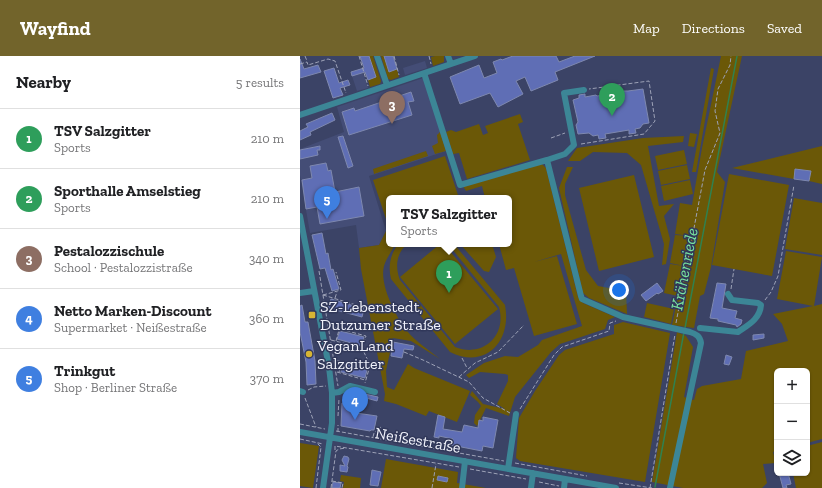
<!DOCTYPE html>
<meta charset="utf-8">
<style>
body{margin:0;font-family:"Zilla Slab",serif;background:#f6f6f6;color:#202124}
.controls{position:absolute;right:12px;bottom:12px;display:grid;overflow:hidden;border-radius:6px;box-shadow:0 1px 3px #0004}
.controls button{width:36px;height:36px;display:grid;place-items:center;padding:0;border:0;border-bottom:1px solid #e0e0e0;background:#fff;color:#202124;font:20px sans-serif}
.you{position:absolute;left:319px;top:234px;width:14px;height:14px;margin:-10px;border:3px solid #fff;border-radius:50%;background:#1a73e8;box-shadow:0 0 0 6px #1a73e833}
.badge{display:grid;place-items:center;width:26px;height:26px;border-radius:50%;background:#72642b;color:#fff;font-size:13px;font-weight:700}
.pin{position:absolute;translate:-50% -33px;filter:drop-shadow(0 1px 2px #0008)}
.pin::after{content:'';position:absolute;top:21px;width:14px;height:12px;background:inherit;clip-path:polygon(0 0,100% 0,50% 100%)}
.popup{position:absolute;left:86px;top:139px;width:126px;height:52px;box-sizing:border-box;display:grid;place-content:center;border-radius:6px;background:#fff;filter:drop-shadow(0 1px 3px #0005);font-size:13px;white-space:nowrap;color:#757577}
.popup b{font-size:15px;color:#202124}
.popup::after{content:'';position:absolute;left:50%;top:100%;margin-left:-8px;border:8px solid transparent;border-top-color:#fff}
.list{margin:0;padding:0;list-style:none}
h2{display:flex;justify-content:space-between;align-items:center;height:52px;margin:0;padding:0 16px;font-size:17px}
h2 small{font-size:13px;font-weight:400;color:#757577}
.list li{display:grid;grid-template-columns:26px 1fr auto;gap:12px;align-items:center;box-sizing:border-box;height:60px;padding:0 16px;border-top:1px solid #e0e0e0}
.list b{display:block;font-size:15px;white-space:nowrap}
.list p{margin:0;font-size:13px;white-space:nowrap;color:#757577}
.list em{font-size:13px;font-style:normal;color:#757577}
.icon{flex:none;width:22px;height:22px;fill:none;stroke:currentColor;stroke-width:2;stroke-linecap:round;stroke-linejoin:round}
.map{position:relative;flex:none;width:522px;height:432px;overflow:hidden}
header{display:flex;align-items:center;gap:24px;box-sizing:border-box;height:56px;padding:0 20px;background:#72642b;color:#fff}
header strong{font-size:19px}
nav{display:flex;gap:22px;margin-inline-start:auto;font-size:14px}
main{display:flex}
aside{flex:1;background:#fff}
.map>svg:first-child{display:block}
.built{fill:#444d76}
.green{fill:#6b5807}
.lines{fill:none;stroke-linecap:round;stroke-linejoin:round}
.stream{stroke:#30814f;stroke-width:1.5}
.building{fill:#5f6eb5;stroke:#7e88af}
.path{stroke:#9da2b7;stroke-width:1;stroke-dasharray:4 2;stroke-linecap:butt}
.minor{stroke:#3c8696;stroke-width:6}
.poi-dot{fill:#d6b534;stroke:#31385a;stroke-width:1.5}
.labels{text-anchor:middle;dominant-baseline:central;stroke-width:3;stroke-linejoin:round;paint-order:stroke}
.poi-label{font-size:16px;fill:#f0f2fb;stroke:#31385a;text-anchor:start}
.street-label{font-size:16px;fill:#f0f2fb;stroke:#31385a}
.water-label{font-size:17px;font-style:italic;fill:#79e49e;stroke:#31385a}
</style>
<header>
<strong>Wayfind</strong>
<nav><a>Map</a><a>Directions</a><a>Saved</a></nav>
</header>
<main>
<aside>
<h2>Nearby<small>5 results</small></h2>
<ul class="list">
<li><span class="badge" style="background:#2e9e5b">1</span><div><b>TSV Salzgitter</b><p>Sports</p></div><em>210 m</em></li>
<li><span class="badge" style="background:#2e9e5b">2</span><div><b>Sporthalle Amselstieg</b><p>Sports</p></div><em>210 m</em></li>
<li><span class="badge" style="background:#8d6e63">3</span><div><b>Pestalozzischule</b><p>School · Pestalozzistraße</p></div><em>340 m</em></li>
<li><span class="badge" style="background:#3f7fe0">4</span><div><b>Netto Marken-Discount</b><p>Supermarket · Neißestraße</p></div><em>360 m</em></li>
<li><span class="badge" style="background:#3f7fe0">5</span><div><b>Trinkgut</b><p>Shop · Berliner Straße</p></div><em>370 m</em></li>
</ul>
</aside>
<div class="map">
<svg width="522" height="432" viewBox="0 0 522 432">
<rect width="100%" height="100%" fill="#3b4366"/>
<path class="built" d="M125,5l2,7 -22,7 -2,-7z
M63,17l5,15 -11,3 -5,-15z
M126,21l23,73 -80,26 17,55 -7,14 -20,3 -3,-23 -46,8 -10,-58v-26l44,-17 -7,-25z"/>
<path class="green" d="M69,0h4l8,25 -1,3 -10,3 -2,-7 7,-3z
M81,0h3l5,16 8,-3 2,8 -8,3 -3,-1z
M135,0h9v6l-11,4 -2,-9z
M421,0h21l-25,116 8,10 -14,85 -7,27 -4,2 -6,32 -22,-3 6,-29 -14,-3 6,-29 14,2 -14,-3 5,-28 15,1 -15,-2 5,-31 12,2 10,-57z
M411,12l3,1 -18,103h-4z
M220,58l3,8 -5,2 12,36 -63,19 -8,-26 -6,1 -7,-22 5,-2 5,2 23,-8 4,11 5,-2 -3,-7z
M140,76l6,19 -11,3 -3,-8 6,-3 -1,-8z
M390,77l7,1 -3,13 -6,-1z
M384,80l-1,6 -35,4 11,60 15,-2 -10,12 6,23 -4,25 -4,1 2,-21 -23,-79 -14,-12 -34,-1 -13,9h-12l9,-13 66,-10z
M522,90v38l-13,-3 1,-10 -14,-2 -2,10 -62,-11z
M384,94l3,14 -29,6 -3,-14z
M126,95l2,5 -54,18 -1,-5z
M145,100l14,42h-70v23l-2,1 -14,-42z
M241,107l5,5 32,129 5,6 32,14 -7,3 -3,9 -45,15 -9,8 -36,45 -6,19 -23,-8 -9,18 -3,-3 1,-8 6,-9 -3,-4 -8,-7 2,-4 11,13 22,5 -8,-5 11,-23v-6l-3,-1 -25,-2 -11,6 -3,-3 18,-12 21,-7 13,1 20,-12 4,-5 40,-14 -21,-72 -27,8 23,-6 20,68 -43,12 -20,-68 -8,2 -7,-26h10v-46h-24l-3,-12 -16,5 -3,-5z
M387,109l3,14 -29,6 -3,-14z
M267,111h6l-8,17v11l21,75 12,16 28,5 1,23 -38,-16 -6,-5 -24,-105z
M429,118l60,11 -17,91 -60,-11z
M334,119l20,82 -55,14 -20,-83z
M390,124l3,14 -29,7 -3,-15z
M494,142l28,5v52l-37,-6z
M89,174v14h6c-3,7 -9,15 -11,22 -5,18 12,51 23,65 9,11 22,19 33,28l-29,-18 -18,-3 -7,33 1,16 7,3 14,-26 6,4 56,23 -13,31 -28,-11 -3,5 -30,-12 -12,-3 1,-7 -24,-125 -2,-21 20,-3 7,-14z
M98,188h9c-11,10 -12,23 -7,36l55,67c28,11 52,-11 44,-40l-51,-63h6l51,61c7,36 -19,65 -55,47l-59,-73c-3,-12 -1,-24 7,-35z
M140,188h4l54,65 -43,35 -55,-67z
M160,188h6l4,3 3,-3h19l4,13 -7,15 -5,-1z
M486,195l36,6 -8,49 8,-2v135l-15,4v-72h-30v80l-4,1 3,11 -13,1 4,19 -5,5h-79l-31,-6 25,-150 9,4 7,11 -9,50 10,3 3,-11 5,-3 39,-7 5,-28 42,-10 -6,-17 -9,-10 40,-8 -36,-7z
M347,247l27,6 -3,15 -27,-7z
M323,266l47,11 -25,149 -125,-21 -4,-3 3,-40 16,-27 24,-36 6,-5 49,-16v-9z
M522,386v46h-26l-3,-15h14v-27z
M0,387l19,3 -6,42 -13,-2z
M86,403l72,13 -1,11 29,5h-105z
M41,419l20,3 -1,10h1h-18l1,-6 -4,-1z"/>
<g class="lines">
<path class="stream" d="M385,272l52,-272
M355,431l29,-155"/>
</g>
<path class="building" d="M60,0h9l7,21 -8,3 -3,-8 -13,4 -1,-4 13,-4z
M84,0h9l4,13 -8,3z
M213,0h43l3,6 16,-6h20l-40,16 3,8 -27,11 -6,-14 -9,4 7,13 -25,13 -8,-14 -30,11 -10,-27 29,-12 5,13 13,-5 -4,-11 8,-3 1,1z
M0,3l4,10 14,-4 3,7 -21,6z
M34,12l5,15 9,-3 2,5 -10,3 3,7 -10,3 -9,-27z
M343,33l6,34 -6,1 -3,4 -5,1 1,4 -7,1v-4l-24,4 1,4 -7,1 -1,-4 -5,1 -4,-3 -11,1 -2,-9 2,-3 -5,-22 6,-2v-3l6,-1v3l11,-2 1,1 26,-4 1,-1h4z
M111,36l3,9 -6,1 4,13 -63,20 -7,-23 12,-4 1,3z
M32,57l3,7 -25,12 1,3 -11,5v-9l8,-4 -2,-3z
M43,80l10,30 -5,2 -10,-31z
M20,90v4h-3l1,5 -18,4v-9z
M26,107l2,8 3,-1 4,22 24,-5 5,29 -44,8 -3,-17 -11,2 -4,-29 10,-2 -2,-12z
M495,113l16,2 -2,10 -15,-2z
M22,177l4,21 2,-1 3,17 2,-1 6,20 -7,2 -7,-23 -5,1 -8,-34z
M357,227l6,8 -5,3 -1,-1 -11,8 -5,-6z
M417,227l9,1 -4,24 15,3 -2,7 7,2 -1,4 -4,3 -1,-2 -18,-4v-2l-8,-1z
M31,243l33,10 -2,8 -34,-9z
M2,249l3,17h3l7,39 1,23 -9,1 -1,-23 -6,-30v-26z
M40,275l24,6 -2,9 -25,-7z
M464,278v4l-11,2v-5z
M93,286l21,4 -1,4 -9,-1 -2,9 -11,-2z
M426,299l6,2 -3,8 -5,-1z
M43,307l24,7 -2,8 -24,-6z
M51,335l27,6 -1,4 -18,-5 -3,17 21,3 -3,14h-3l-1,1 -29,-5 1,-23 9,2 2,-11 -5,-1z
M138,359l7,2 -2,12 19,3 2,-7 14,3 1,-8 4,1v-4l15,3 -5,28 -10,-2 -1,5 -31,-6 2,-6 -14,-3v2l-5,-1z
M44,400l4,1 1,2 -2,7 1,1 -1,5 -7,-1v-6l5,1 -3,-6z
M72,414l9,2 -3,14 -8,-1z
M479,417h9l3,11 -5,1 1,3h-4z
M138,420l10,2 -1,4 -10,-2z
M33,426l8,1 -1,5h-8z"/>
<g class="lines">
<path class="path" d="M5,0l2,5
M59,0l9,30
M94,0l5,19
M129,0l2,8
M0,8l7,-2 1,3 20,-6 7,2 11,32
M251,82l14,-5
M281,88l63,-10 11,-13 -6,-40 -60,8
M19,215l19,115
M431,233l3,-20
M23,239l18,-5 -5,-18
M23,239l43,13
M35,242l2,-6
M465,244l6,-8 7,-16 16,-91
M376,267l29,-153 15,-37 -5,-22 3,-22 12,-24 1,-9
M29,270l37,10 -4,12
M31,284l31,8 8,17 -1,4
M36,285l3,-11
M104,296l19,8 46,22 14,16 27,15
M162,302l5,10
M36,304l33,9 -4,14
M37,316l28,8
M39,316l3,-10
M159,321l16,-14 23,-11 26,-27
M8,334l6,-3 12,-1
M5,342l11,29
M220,353l34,-54 8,-8 47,-16 1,-8 6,-2
M38,360l1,-17
M0,368l25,5
M36,375l168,30
M38,376v-7
M73,381l1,-4 7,-6
M0,383l23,5
M35,394v-4l124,21
M215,407l72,13
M170,413l56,10
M32,425l11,2 -1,5
M239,426l20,4
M319,427l33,5
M16,432l5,-41 -4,-4
M31,432l5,-37 3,-2 7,-1
M132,432l4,-24
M350,432l25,-154"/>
<path class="minor" d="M77,0l10,29
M148,0l3,8
M124,17l36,112 87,-25 34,136 1,3 41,18 67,15c6,2 10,4 11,11l-31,145
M0,59l175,-59
M247,104l18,-6 9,-9 -10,-52 20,-3
M0,160l29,151 3,26v30l-9,65
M0,237l14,-2
M400,272l38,4c10,-7 22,-13 23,-27l-3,-2 -26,-3 -4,-6
M0,335l3,1
M32,337l7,-1 11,-6 25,6
M0,376l316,56
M208,413l8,-55
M162,432l3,-27
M231,432l2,-15
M264,432l1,-9"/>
</g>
<g class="poi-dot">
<rect x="8" y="255" width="8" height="8" rx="2"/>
<circle cx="9" cy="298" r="4"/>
</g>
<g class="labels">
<g class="poi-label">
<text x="20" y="250">SZ-Lebenstedt,<tspan x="20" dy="18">Dutzumer Straße</tspan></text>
<text x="17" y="289">VeganLand<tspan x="17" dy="18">Salzgitter</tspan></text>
</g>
<g class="street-label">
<text transform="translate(118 384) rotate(10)">Neißestraße</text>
</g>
<g class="water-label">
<text transform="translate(384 213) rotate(-79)">Krähenriede</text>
</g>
</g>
</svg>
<div class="controls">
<button>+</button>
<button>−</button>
<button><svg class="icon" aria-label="layers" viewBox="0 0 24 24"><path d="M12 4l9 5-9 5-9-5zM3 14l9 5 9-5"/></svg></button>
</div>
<div class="you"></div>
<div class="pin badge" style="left:149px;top:237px;background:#2e9e5b">1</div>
<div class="popup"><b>TSV Salzgitter</b>Sports</div>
<div class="pin badge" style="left:312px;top:60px;background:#2e9e5b">2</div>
<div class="pin badge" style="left:92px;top:68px;background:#8d6e63">3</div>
<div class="pin badge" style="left:55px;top:364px;background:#3f7fe0">4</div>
<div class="pin badge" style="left:27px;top:163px;background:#3f7fe0">5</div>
</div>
</main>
